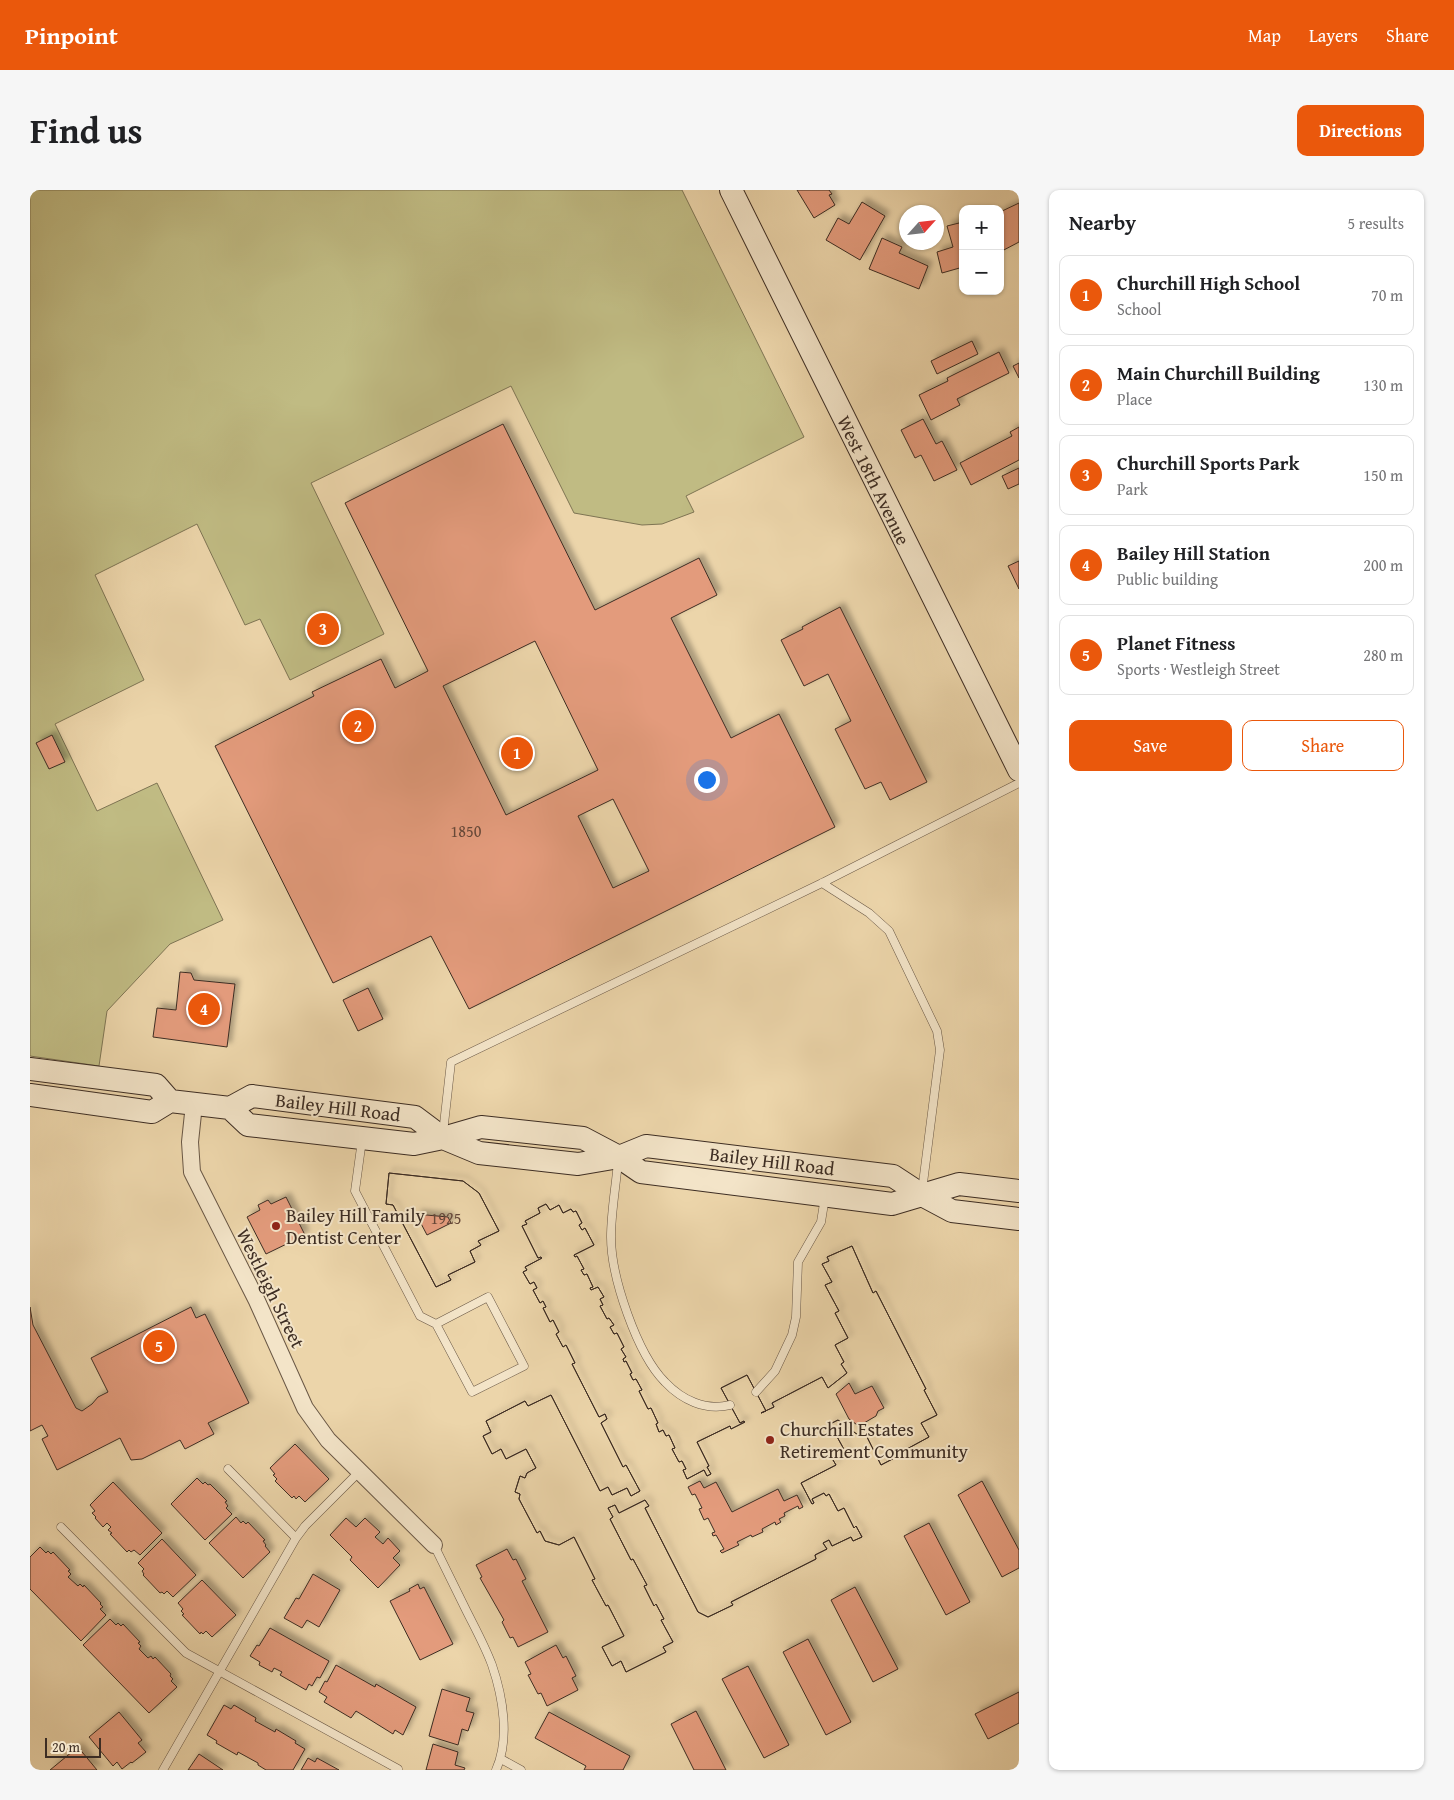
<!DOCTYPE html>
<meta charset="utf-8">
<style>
body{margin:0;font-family:"Gentium Book Plus",serif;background:#f6f6f6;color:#202124}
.controls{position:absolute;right:15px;top:15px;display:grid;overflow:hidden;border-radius:10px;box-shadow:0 1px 4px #0004}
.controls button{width:45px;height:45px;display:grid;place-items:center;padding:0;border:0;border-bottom:1px solid #e0e0e0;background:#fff;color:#202124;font:25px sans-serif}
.compass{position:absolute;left:869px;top:15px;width:45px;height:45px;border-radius:50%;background:#fff;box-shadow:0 1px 4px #0004;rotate:63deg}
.scale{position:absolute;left:15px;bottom:12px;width:56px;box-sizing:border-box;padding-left:5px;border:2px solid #3d2d23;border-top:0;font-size:14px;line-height:18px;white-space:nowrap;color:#3d2d23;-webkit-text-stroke:4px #f3e4c8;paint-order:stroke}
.you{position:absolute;left:676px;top:589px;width:18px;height:18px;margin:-12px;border:4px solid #fff;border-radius:50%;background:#1a73e8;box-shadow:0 0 0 8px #1a73e833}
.badge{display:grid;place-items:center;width:32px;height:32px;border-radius:50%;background:#ea580c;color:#fff;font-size:16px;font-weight:700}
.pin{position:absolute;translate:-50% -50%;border:2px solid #fff;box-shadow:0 1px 5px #0006}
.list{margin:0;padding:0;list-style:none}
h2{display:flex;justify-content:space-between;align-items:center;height:65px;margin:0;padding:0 20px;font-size:21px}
h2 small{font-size:16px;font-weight:400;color:#757577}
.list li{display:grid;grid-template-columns:32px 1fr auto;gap:15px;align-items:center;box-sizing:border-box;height:80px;margin:0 10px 10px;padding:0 10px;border:1px solid #e0e0e0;border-radius:10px}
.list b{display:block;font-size:19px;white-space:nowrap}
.list p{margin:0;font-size:16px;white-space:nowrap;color:#757577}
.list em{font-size:16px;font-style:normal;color:#757577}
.actions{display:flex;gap:10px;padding:15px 20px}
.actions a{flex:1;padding:11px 0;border:1px solid #ea580c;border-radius:10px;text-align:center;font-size:18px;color:#ea580c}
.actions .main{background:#ea580c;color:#fff}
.map{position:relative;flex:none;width:989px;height:1580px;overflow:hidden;border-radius:10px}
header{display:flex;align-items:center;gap:30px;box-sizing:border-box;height:70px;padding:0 25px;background:#ea580c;color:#fff}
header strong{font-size:24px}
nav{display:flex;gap:28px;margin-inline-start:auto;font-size:18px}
.intro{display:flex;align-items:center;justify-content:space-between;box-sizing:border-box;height:120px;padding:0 30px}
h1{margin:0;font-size:35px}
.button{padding:12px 22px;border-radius:10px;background:#ea580c;color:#fff;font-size:18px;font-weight:700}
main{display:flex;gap:30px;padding:0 30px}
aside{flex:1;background:#fff;border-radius:10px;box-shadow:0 1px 4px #0004}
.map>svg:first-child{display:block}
.green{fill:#c0bb83;stroke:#7e7453}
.building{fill:#e39b7b;stroke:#3d2d23;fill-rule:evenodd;filter:url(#shadow)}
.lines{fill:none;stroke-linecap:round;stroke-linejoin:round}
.lane-casing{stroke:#695745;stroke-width:9}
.street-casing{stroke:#695745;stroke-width:18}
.secondary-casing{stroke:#3d2d23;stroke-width:24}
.lane{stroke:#f3e4c8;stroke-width:8}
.street{stroke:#f3e4c8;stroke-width:16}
.secondary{stroke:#f3e4c8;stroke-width:22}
.poi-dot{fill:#8f2418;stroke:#f3e4c8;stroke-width:2}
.labels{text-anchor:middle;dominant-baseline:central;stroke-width:4;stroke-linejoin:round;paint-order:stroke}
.number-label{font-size:16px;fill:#664839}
.street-label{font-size:19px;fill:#3d2d23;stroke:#f3e4c8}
.poi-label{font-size:19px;fill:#3d2d23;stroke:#f3e4c8;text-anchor:start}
</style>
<header>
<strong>Pinpoint</strong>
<nav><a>Map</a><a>Layers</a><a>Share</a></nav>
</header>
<div class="intro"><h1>Find us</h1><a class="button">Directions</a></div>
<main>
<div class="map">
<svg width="989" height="1580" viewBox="0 0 989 1580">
<defs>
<filter id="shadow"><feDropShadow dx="4.5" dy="-4.5" stdDeviation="2.5" flood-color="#0004"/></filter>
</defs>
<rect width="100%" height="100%" fill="#ecd5aa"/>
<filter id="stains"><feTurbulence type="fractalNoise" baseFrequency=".004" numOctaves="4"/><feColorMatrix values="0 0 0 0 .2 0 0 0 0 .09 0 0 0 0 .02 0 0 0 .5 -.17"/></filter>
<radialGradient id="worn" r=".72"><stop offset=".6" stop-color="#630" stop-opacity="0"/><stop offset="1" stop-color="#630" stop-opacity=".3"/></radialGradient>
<path class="green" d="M0,0h652l122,247 -118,59 8,16 -32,12 -20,1 -68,-12 -63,-127 -200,97 73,151 -94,46 -30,-61 -15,6 -48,-101 -102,51 49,105 -89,44 42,87 60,-28 66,137 -53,24 -63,67 -8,55 -69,-10z"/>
<path class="building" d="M767,0h32l3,4 -3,1 6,10 -21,13z
M832,12l23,14 -25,44 -34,-20 12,-22 11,6z
M989,13v39l-19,10v-40z
M933,32v45l-21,6 -5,-21 16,-5 -6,-21z
M852,48l20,9 -3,6 29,13 -9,23 -50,-20z
M942,151l6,13 -41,20 -6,-13z
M969,162l10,21 -52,26 3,6 -29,15 -12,-25 29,-14 -1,-3z
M989,173v15l-6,-12z
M893,229l13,25 6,-3 15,29 -23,11 -13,-26 -6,3 -14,-28z
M473,234l92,186 104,-52 18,37 -46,23 60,120 48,-24 56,113 -366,182 -38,-73 -98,47 -118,-237 99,-50 -2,-4 69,-33 14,29 33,-17 -83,-168zM505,451l63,129 -92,45 -63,-129zM583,609l36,72 -36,17 -35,-72z
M989,237v33l-48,25 -11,-22 52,-27 -2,-4z
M989,278v16l-11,5 -6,-13z
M989,371v28l-11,-23z
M810,417l87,175 -37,18 -9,-18 -16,7 -30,-60 16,-8 -23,-47 -24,12 -23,-46 22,-11 -1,-2z
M22,545l13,27 -16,7 -13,-26z
M150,782l11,1 3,7 41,4 -8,63 -74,-10 4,-29 19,2z
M338,798l15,31 -25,12 -15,-31z
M359,983l74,8 16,12 20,38 -21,10 3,4 -11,6 5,11 -27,13 3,5 -15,7 -43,-82 -7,-1zM386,1024l32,3 3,6 -24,12z
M359,983l74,8 16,12 20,38 -21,10 3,4 -11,6 5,11 -27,13 3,5 -15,7 -43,-82 -7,-1z
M256,1007l19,38 -39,19 -19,-37 13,-7 -2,-5 10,-5 3,4z
M516,1014l4,6 9,-5 4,8 8,-4 2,3 3,-1 6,12 -3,2 3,5 3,-2 9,17 -20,10 1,2 2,-1 7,13 -3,1 3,5 3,-1 6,13 -3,1 1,2 7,-3 6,10 -4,2 3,6 -3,1 7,13 2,-1 5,7 -4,2 4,7 3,-1 7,14 -3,2 5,8 -3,2 1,3 2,-1 6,12 -2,1 3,6 3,-1 6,11 -3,1 9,18 3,-1 7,15 -2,1 3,8 4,-2 3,6 3,-1 6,13 -3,1 7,13 3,-1 4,8 -3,1 4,9 17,-9 3,6 4,-2 -4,-7 2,-1 -12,-24 33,-16 1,3 14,-7 -1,-1 -4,2 -19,-35 26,-13 19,36 -5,2 13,-6 -2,-4 50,-26 6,11 19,-15 -6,-9 3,-2 -9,-17 13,-7 -13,-25 4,-2 -14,-26 7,-3 -10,-18 7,-3 -2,-4 25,-11 21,47 3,-2 50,98 -2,1 13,25 -16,8 8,14 -24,13 1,2 -25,13 -14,-28 -9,-2 -20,-15 -8,4 16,29 -13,7 3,5 -35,18 11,21 2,-1 -2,-4 12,-6 2,3 3,-2 9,17 6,-3 10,20 2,-2 6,11 -9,4 -2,-4 -19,9 -3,-6 -6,3 4,6 -12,6 1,4 -85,43 2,3 -25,12 -10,-5 -53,-104 4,-2 -4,-6 -26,13 -4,-8 -7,3 5,9 -3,2 21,41 2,-1 14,26 -3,1 10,20 2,-2 8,15 -3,1 12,22 -10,5 3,5 -40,20 -5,-11 -9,5 -10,-19 22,-11 -16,-31 -2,1 -14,-26 3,-1 -21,-42 -15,8 -14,-4 -5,-10 -3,2 -18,-34 1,-5 -5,-2 5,-16 5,2 2,-5 9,-5 -10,-19 -20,10 -5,-10 -9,5 -9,-18 8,-4 -5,-11 39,-20 3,5 23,-11 49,96 8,-4 4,8 15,-7 4,8 9,-5 -14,-26 -3,2 -22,-44 6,-4 -2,-5 -6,3 -27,-53 3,-1 -9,-18 -3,2 -7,-13 3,-2 -6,-12 -3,2 -7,-14 3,-1 -3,-6 -3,2 -7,-13 4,-2 -3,-6 -4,2 -7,-12 4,-2 -2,-3 17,-9 -1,-1 -3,1 -16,-32 5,-2 -2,-3 15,-8 -2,-5zM819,1193l6,11 17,-8 12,22 -6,3 -2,5 -12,7 -4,4 -11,-8 -13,-25zM670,1291l4,7 12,-6 16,30 46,-23 6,12 13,-6 6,12 -4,2 -1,-3 -14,7 1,3 -6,3 2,3 -5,3 -1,-3 -13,7 1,3 -11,5 -1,-2 -14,7 2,3 -17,8 -2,-2 4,-2 -8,-14 -3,1 -1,-3 3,-1 -7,-14 -4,2 -5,-11 3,-1 -7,-14 -3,1 -4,-8z
M516,1014l4,6 9,-5 4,8 8,-4 2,3 3,-1 6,12 -3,2 3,5 3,-2 9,17 -20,10 1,2 2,-1 7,13 -3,1 3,5 3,-1 6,13 -3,1 1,2 7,-3 6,10 -4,2 3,6 -3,1 7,13 2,-1 5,7 -4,2 4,7 3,-1 7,14 -3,2 5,8 -3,2 1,3 2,-1 6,12 -2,1 3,6 3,-1 6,11 -3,1 9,18 3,-1 7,15 -2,1 3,8 4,-2 3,6 3,-1 6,13 -3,1 7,13 3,-1 4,8 -3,1 4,9 17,-9 3,6 4,-2 -4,-7 2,-1 -12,-24 33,-16 1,3 14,-7 -1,-1 -4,2 -19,-35 26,-13 19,36 -5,2 13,-6 -2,-4 50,-26 6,11 19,-15 -6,-9 3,-2 -9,-17 13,-7 -13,-25 4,-2 -14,-26 7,-3 -10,-18 7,-3 -2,-4 25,-11 21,47 3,-2 50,98 -2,1 13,25 -16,8 8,14 -24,13 1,2 -25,13 -14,-28 -9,-2 -20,-15 -8,4 16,29 -13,7 3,5 -35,18 11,21 2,-1 -2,-4 12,-6 2,3 3,-2 9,17 6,-3 10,20 2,-2 6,11 -9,4 -2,-4 -19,9 -3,-6 -6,3 4,6 -12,6 1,4 -85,43 2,3 -25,12 -10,-5 -53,-104 4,-2 -4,-6 -26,13 -4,-8 -7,3 5,9 -3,2 21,41 2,-1 14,26 -3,1 10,20 2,-2 8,15 -3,1 12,22 -10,5 3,5 -40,20 -5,-11 -9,5 -10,-19 22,-11 -16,-31 -2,1 -14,-26 3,-1 -21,-42 -15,8 -14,-4 -5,-10 -3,2 -18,-34 1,-5 -5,-2 5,-16 5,2 2,-5 9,-5 -10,-19 -20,10 -5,-10 -9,5 -9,-18 8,-4 -5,-11 39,-20 3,5 23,-11 49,96 8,-4 4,8 15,-7 4,8 9,-5 -14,-26 -3,2 -22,-44 6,-4 -2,-5 -6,3 -27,-53 3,-1 -9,-18 -3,2 -7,-13 3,-2 -6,-12 -3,2 -7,-14 3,-1 -3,-6 -3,2 -7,-13 4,-2 -3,-6 -4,2 -7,-12 4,-2 -2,-3 17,-9 -1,-1 -3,1 -16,-32 5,-2 -2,-3 15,-8 -2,-5z
M0,1117l3,18 43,83 6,3 10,-7 6,-7 10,-5 -17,-34 100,-51 5,11 9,-4 44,89 -41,20 6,11 -29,15 -5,-9 -38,19 -11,1 -11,-22 -63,32 -15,-31 6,-3 -6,-11 -12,6z
M265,1254l34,35 -24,23 -6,-6 -3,3 -2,-3 -2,2 -17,-17 2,-2 -4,-4 2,-1 -5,-6z
M167,1288l6,6 2,-2 3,3 2,-1 17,17 -2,1 3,4 -2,2 6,6 -27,26 -34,-36z
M952,1291l37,69v18l-17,9 -44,-82z
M83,1292l49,51 -22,22 -6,-5 -3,2 -2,-2 -2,2 -17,-18 2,-1 -4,-3 3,-3 -4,-4 -4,4 -8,-9 1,-1 -4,-4 3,-2 -5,-6z
M206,1327l5,6 2,-2 3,3 2,-2 17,18 -2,1 3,4 -1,1 5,6 -27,26 -34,-35z
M316,1328l10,9 9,-9 15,14 -5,5 8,7 5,-6 12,13 -7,7 7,7 -22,23 -28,-28 2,-3 -22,-22z
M899,1333l41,79 -24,13 -42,-79z
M132,1349l34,36 -23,22 -6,-6 -3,3 -2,-2 -2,1 -17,-18 1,-1 -2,-3 2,-2 -6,-6z
M10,1357l6,6 2,-2 3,3 2,-2 17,18 -2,1 3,3 -3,3 10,9 2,-2 3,3 1,-2 17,18 -1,1 3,3 -3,2 6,6 -25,26 -51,-52v-32z
M477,1359l6,11 3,-1 10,20 -4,2 26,51 -30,15 -5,-10 -3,1 -8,-16 2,-2 -24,-42 2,-1 -6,-12z
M283,1384l27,16 -21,37 -12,-7 -5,8 -18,-10 12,-20 3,1z
M172,1390l34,35 -24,22 -6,-6 -3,3 -2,-2 -1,2 -18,-19 2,-1 -3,-3 2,-2 -5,-6z
M388,1394l2,5 4,-2 29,57 -33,16 -30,-59 20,-10 -1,-2z
M825,1397l43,82 -25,13 -42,-82z
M80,1429l6,6 2,-2 3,3 2,-2 17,18 -2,1 3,3 -2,3 9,9 3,-2 2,3 2,-2 16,17 -1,2 3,3 -2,2 6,6 -28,26 -66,-68z
M240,1438l59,33 -9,17 -3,-1 -5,9 -3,-2 -3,6 -26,-15 2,-3 -8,-4 -2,4 -13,-7 1,-3 -10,-6 7,-11 2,1z
M778,1449l43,83 -25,13 -43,-83z
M526,1455l7,13 3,-2 10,20 -4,2 6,12 -31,16 -6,-13 -3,1 -10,-19 3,-1 -6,-12z
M306,1475l39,22 1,-3 40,23 -13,28 -8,-5 -2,4 -37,-23 -5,7 -27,-16 3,-5 -8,-5 6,-11 2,1z
M718,1476l41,79 -25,13 -42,-79z
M412,1499l28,9 -4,13 8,2 -6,18 -6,-2 -4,16 -29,-9z
M989,1502v31l-31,16 -13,-25z
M194,1515l7,4 3,-4 22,13 -1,3 20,11 1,-3 20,12 -1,2 10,6 -12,21h-27l-8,-5v-2l-20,-11 -1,3 -21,-12 1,-2 -10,-6z
M666,1521l30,59h-32l-23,-46z
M89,1522l23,28 -4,3 8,9 -14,11 -1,-1 -9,7 -5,-7 -4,4 -24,-29z
M519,1522l81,44 -7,14h-39l2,-4 -51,-28z
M403,1554l25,8 -3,13 10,3 -1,2h-38z
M48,1557l19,23h-47z
M169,1564l24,16h-35z
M278,1568l7,4 2,-4 22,12h-38z"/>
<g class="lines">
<defs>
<path id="lane" d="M792,693l47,30 20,18 48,100 3,19 -18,141
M413,943l8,-71 371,-179 197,-100
M332,950l-7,51 65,125 16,8 36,68 52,-26 -36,-69 -52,27
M588,971c-2,25 -7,51 -7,76 0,40 26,117 54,145 17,18 40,29 65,23
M726,1202l19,-21 17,-36 4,-18 2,-55 23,-40 4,-25
M198,1279l68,69
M31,1337l125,126 212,116
M404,1355c11,22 21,43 32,65 9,18 19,36 26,55 11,32 18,74 4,105
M471,1569l20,11
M133,1580l133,-232 9,-12 54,-54"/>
<path id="street" d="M164,914l-4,38 2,30 65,129 48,107 23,32 106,105"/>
<path id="secondary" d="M701,0l288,580
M0,879l126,16 14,16
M0,905l122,17 18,-11 60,7 22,-12 163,21 28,21 36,15 99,11 41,-7 27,-11 247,30 29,19 30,16 67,8
M200,918l18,17 166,19 29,-6 38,-11 102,11 36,19 22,15 251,32 67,-20 60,7"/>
</defs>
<use href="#lane" class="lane-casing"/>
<use href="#street" class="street-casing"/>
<use href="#secondary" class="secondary-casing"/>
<use href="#lane" class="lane"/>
<use href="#street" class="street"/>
<use href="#secondary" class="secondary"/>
</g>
<g class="poi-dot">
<circle cx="246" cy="1036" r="5"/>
<circle cx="740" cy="1250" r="5"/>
</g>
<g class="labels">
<g class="number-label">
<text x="436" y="641">1850</text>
<text x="416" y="1028">1925</text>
</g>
<g class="street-label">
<text transform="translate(844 290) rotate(64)">West 18th Avenue</text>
<text transform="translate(308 917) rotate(7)">Bailey Hill Road</text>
<text transform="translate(742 971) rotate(7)">Bailey Hill Road</text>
<text transform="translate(241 1098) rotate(64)">Westleigh Street</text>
</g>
<g class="poi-label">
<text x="256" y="1025">Bailey Hill Family<tspan x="256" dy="22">Dentist Center</tspan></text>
<text x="750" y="1239">Churchill Estates<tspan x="750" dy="22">Retirement Community</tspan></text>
</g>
</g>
<rect width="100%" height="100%" filter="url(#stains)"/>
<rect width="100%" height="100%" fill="url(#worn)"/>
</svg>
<div class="controls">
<button>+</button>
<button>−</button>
</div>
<svg class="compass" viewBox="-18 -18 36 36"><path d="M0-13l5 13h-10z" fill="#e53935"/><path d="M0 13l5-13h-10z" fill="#757577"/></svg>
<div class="scale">20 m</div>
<div class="you"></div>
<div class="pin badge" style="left:487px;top:563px">1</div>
<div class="pin badge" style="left:328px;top:536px">2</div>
<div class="pin badge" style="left:293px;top:439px">3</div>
<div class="pin badge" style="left:174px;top:819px">4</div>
<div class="pin badge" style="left:129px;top:1156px">5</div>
</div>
<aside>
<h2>Nearby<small>5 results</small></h2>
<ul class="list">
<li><span class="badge">1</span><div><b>Churchill High School</b><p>School</p></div><em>70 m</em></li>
<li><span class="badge">2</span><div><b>Main Churchill Building</b><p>Place</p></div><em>130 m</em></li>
<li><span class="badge">3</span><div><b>Churchill Sports Park</b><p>Park</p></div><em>150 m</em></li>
<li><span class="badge">4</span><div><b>Bailey Hill Station</b><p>Public building</p></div><em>200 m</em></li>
<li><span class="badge">5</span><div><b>Planet Fitness</b><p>Sports · Westleigh Street</p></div><em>280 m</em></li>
</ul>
<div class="actions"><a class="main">Save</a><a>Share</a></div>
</aside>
</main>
